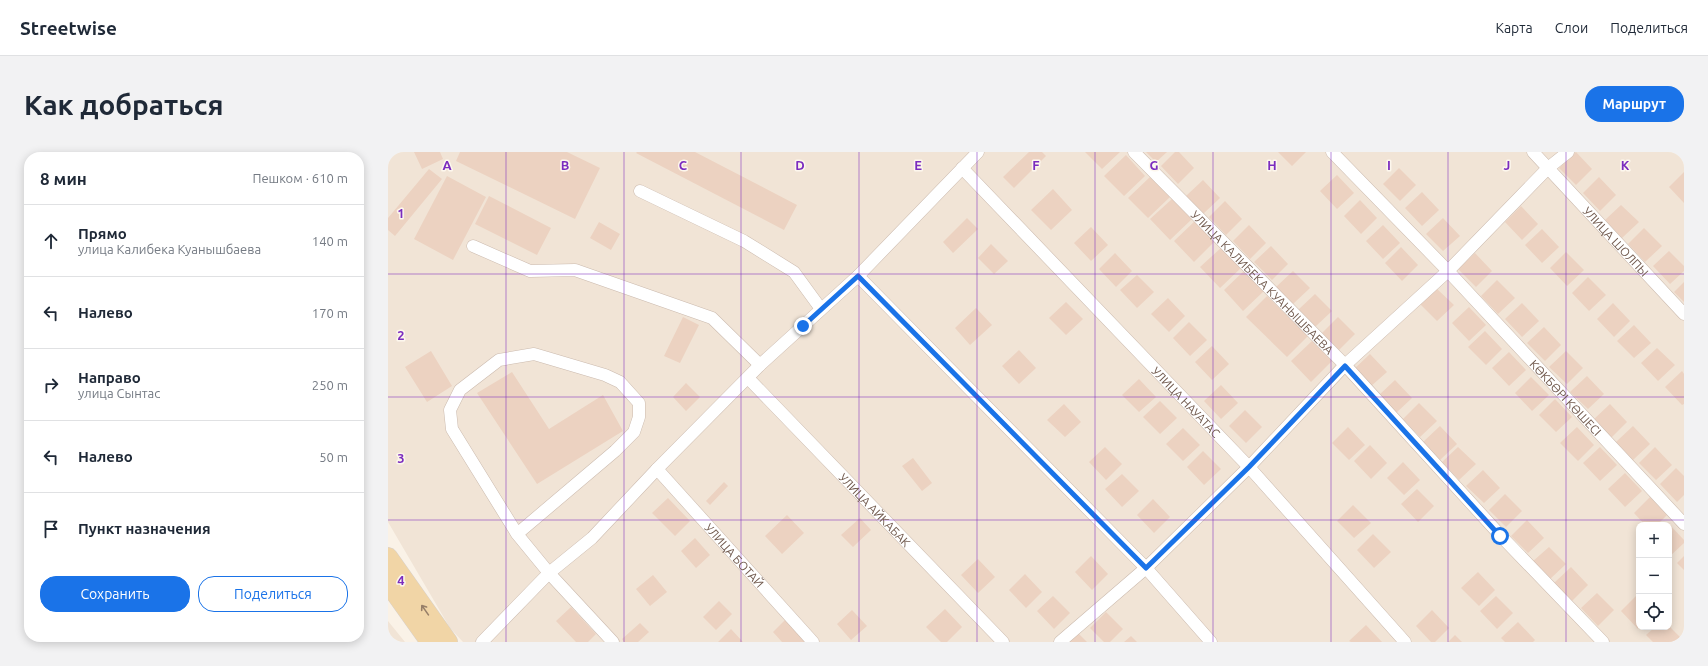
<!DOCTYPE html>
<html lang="ru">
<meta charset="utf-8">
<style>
body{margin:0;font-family:Ubuntu,sans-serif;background:#f2f2f3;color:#1f2937}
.controls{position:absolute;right:12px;bottom:12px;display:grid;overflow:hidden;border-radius:8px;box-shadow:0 2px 10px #0003}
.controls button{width:36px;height:36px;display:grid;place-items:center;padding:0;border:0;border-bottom:1px solid #e0e1e3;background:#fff;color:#1f2937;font:20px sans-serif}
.stop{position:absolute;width:12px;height:12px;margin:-9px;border:3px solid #1a73e8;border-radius:50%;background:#fff}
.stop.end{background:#1a73e8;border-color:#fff;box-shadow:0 1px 4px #0008}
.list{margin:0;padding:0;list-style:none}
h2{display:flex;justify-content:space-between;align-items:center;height:52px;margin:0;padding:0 16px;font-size:17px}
h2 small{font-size:13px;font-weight:400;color:#747a83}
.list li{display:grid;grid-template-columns:26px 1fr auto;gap:12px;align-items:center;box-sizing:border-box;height:72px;padding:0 16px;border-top:1px solid #e0e1e3}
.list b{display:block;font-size:15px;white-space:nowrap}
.list p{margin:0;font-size:13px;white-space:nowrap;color:#747a83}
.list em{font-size:13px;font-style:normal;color:#747a83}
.actions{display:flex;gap:8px;padding:12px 16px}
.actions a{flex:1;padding:9px 0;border:1px solid #1a73e8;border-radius:16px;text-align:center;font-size:14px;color:#1a73e8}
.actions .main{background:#1a73e8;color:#fff}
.icon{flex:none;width:22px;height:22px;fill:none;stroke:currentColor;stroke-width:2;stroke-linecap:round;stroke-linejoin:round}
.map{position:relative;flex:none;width:1296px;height:490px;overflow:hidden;border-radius:16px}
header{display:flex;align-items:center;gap:24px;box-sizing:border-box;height:56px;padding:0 20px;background:#fff;border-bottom:1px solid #e0e1e3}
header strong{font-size:19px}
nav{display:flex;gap:22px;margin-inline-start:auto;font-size:14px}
.intro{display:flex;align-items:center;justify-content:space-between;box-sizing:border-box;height:96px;padding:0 24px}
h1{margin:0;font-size:28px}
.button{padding:10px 18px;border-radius:16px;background:#1a73e8;color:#fff;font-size:14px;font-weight:700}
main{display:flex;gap:24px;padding:0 24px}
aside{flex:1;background:#fff;border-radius:16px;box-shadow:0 2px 10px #0003}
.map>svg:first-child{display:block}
.residential{fill:#f1e4d6;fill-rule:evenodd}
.building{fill:#ecd2c1}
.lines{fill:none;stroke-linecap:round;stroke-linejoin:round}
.street-casing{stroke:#cbbaae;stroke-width:13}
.primary-casing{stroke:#d7d1cd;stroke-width:20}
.street{stroke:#fff;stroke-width:12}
.primary{stroke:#f1d5a6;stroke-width:19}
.oneway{stroke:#977f68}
.route{stroke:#1a73e8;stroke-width:5}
.grid{fill:none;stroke:#7b2cbf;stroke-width:1;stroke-opacity:0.55}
.labels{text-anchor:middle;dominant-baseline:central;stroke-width:3;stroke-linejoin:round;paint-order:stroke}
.street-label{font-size:12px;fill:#715a4e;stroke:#fdf7ed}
.grid-label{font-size:13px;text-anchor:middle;font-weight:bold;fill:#7b2cbf;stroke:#fdf7ed;stroke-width:3;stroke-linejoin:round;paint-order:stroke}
</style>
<header>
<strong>Streetwise</strong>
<nav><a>Карта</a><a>Слои</a><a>Поделиться</a></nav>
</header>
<div class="intro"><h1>Как добраться</h1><a class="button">Маршрут</a></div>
<main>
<aside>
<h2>8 мин<small>Пешком · 610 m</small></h2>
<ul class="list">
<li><svg class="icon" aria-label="ahead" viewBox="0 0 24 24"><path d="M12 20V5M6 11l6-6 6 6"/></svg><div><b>Прямо</b><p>улица Калибека Куанышбаева</p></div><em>140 m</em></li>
<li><svg class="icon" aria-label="left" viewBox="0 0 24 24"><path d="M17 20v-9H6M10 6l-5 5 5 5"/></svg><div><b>Налево</b></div><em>170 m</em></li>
<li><svg class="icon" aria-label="right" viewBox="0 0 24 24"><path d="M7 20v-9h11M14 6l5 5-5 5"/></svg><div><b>Направо</b><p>улица Сынтас</p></div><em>250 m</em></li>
<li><svg class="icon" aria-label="left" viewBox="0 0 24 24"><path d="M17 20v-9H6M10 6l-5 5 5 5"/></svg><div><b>Налево</b></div><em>50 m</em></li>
<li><svg class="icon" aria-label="arrive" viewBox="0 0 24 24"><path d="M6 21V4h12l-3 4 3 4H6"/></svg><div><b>Пункт назначения</b></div></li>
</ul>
<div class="actions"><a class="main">Сохранить</a><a>Поделиться</a></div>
</aside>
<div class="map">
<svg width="1296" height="490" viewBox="0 0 1296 490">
<rect width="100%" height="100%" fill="#faf2e7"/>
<path class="residential" d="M0,0h1296v490h-1221l-13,-14 -62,-106zM1251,373h30v102h-30z
M0,469l17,21h-17z"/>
<path class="building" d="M26,0h26l3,7 -21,10z
M72,0h107l33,16 -25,51 -119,-58z
M249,0h58l102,53 -13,25 -148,-77z
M641,0h13l4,4 -32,32 -11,-11z
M697,0h35l-18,17z
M758,0h21l-11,10z
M787,0h4l15,16 -16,16 -17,-18z
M890,0h28l-14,14z
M1188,0l16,17 -16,16 -17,-17z
M738,3l19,21 -21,20 -20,-20z
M1011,16l17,17 -16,16 -17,-17z
M41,17l13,10 -47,57 -7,-6v-12z
M1296,20v31l-15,-16z
M949,23l17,18 -17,16 -17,-18z
M59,24l39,21 -33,63 -39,-21z
M762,25l20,20 -22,21 -20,-20z
M1211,25l17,18 -16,16 -17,-18z
M815,28l17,18 -17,16 -17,-18z
M665,37l19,21 -21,20 -20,-20z
M1034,40l17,18 -17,16 -17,-18z
M101,44l62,32 -14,27 -62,-31z
M784,47l20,20 -22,21 -20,-21z
M972,48l17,18 -16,16 -17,-18z
M837,49l17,18 -16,16 -17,-18z
M1233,53l18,17 -17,16 -17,-18z
M1133,54l17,18 -16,16 -17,-18z
M579,66l11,11 -25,24 -10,-11z
M1055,66l17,18 -17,15 -17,-17z
M807,69l20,20 -21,21 -20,-21z
M211,70l21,12 -9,16 -21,-12z
M861,73l17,18 -16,16 -17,-18z
M995,73l17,18 -17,16 -17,-18z
M703,75l17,18 -17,16 -17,-18z
M1256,76l18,18 -17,16 -17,-18z
M1154,77l17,18 -17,16 -17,-18z
M603,92l17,17 -14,13 -16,-16z
M883,94l17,18 -16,16 -18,-18z
M834,95l20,20 -22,21 -20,-21z
M1013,95l17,18 -16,16 -17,-18z
M1281,99l15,15v5l-14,13 -17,-18z
M1178,100l18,18 -17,16 -17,-18z
M727,101l17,18 -16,16 -17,-18z
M1087,101l17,18 -16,16 -18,-18z
M857,118l20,20 -22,21 -19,-21z
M905,119l17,17 -17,16 -17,-17z
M749,123l17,17 -17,16 -17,-18z
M1200,125l18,18 -17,16 -17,-18z
M1109,128l18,18 -17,16 -17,-18z
M1296,130v20l-10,-10z
M1048,136l18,17 -17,16 -17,-17z
M927,142l17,17 -17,16 -17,-17z
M879,144l41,40 -21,21 -41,-40z
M780,146l17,18 -16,16 -18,-18z
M678,150l17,17 -17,16 -17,-17z
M1134,151l17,18 -17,16 -17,-18z
M1225,151l17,18 -16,16 -17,-18z
M1081,155l17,18 -17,16 -17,-18z
M588,156l16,17 -22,20 -15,-17z
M295,165l16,8 -19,38 -16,-7z
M950,165l17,17 -16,16 -17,-17z
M801,170l18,18 -17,16 -17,-18z
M1246,173l17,18 -17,15 -17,-17z
M1156,175l17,18 -16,16 -18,-18z
M1097,179l17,18 -16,16 -18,-18z
M924,189l20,20 -21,21 -20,-21z
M824,194l17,18 -17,16 -17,-18z
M1269,196l18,17 -17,16 -17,-18z
M631,198l17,18 -17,16 -17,-18z
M43,199l21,35 -25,16 -22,-35z
M1178,199l17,17 -16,16 -18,-17z
M1121,200l17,18 -17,16 -17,-18z
M982,202l17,18 -17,15 -17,-17z
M1294,219l2,3v30l-2,1 -17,-18z
M124,220l37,57 54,-34 20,36 -86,53 -60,-91z
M1199,224l17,18 -16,15 -18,-17z
M1143,225l18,18 -17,16 -17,-18z
M751,227l17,18 -17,15 -17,-17z
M1007,228l17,18 -17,16 -17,-18z
M298,231l14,14 -14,14 -13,-14z
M833,233l17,18 -17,16 -17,-18z
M1167,247l17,18 -16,15 -17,-17z
M772,249l17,17 -17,16 -17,-17z
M1031,251l18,18 -17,16 -17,-18z
M676,252l17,18 -16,15 -18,-17z
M1222,252l17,18 -16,16 -18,-18z
M857,258l17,17 -16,16 -17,-17z
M1052,274l17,18 -17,16 -17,-18z
M1245,274l17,18 -17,16 -17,-18z
M960,275l17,18 -16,15 -17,-17z
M1189,275l17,18 -16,16 -18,-18z
M795,276l17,17 -17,16 -17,-17z
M982,293l17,18 -16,16 -17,-18z
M717,295l17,17 -16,16 -17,-18z
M1070,295l18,17 -17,16 -17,-18z
M1212,295l17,18 -17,16 -17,-18z
M1267,295l17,18 -16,15 -17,-17z
M815,299l18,18 -17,16 -17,-18z
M525,306l19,25 -10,8 -20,-25z
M1015,310l17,18 -16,15 -17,-17z
M1288,316l8,8v19l-7,7 -17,-18z
M1095,318l17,18 -16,15 -18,-17z
M1237,321l17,18 -17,16 -17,-18z
M734,322l17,17 -17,16 -17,-18z
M336,330l4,4 -18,19 -4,-4z
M1029,337l17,17 -16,16 -17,-18z
M1117,342l17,17 -16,16 -17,-17z
M1262,345l17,18 -10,10h-12l-11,-12z
M280,346l22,23 -15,15 -23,-23z
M765,347l17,18 -16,16 -17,-18z
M965,353l18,18 -17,15 -17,-17z
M399,363l17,18 -22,21 -17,-18z
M472,366l11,12 -18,17 -12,-12z
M1139,368l17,18 -16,15 -17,-17z
M1281,372l15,16v3l-15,14z
M985,382l18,18 -17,16 -17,-18z
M307,386l15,17 -14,13 -15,-17z
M1161,395l17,17 -17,16 -17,-18z
M703,404l17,18 -16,16 -17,-18z
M1296,404v14l-7,-7z
M590,407l17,18 -17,16 -17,-18z
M1183,415l17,18 -16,16 -18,-18z
M1090,420l17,18 -16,16 -18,-18z
M637,422l17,18 -16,16 -17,-18z
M265,423l14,17 -17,14 -14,-17z
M1209,441l17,17 -16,16 -17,-18z
M1249,443l2,2 -1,32 -17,-18z
M665,444l17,17 -16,16 -17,-18z
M1108,444l17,17 -16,16 -17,-18z
M331,449l13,13 -16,16 -13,-13z
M183,455l25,27 -8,8h-12l-20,-21z
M557,457l17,18 -15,15h-6l-15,-15z
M464,458l15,16 -16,14 -14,-16z
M1044,458l17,18 -14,14h-4l-15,-16z
M718,460l17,17 -13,13h-6l-14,-14z
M398,467l20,23h-24l-9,-10z
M1130,470l17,18 -2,2h-28l-4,-4z
M252,471l9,9 -11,10h-14l-2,-3z
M978,473l16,17h-31l-2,-1z
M1281,474l11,11 -5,5h-22l-7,-7 9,-8h14z
M343,477l12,13h-25z
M689,480l10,10h-20z
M1067,483l7,7h-14z
M743,484l6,6h-13z"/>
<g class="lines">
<defs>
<g id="street">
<path id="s1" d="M746,0l211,213 155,170 103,107"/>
<path id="s2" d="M944,0l116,119 236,253"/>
<path id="s3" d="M1145,0l151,162"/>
<path id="s4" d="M574,16l287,299 156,175"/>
<path d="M252,39l104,50 50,31 27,37"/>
<path d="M85,94l57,25 45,-1 137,48 48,47"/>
<path d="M470,124l288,292 65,74"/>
<path id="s5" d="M360,226l255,264"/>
<path id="s6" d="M269,317l156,173"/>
<path d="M129,382l98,-83 19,-19 5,-15v-14l-19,-21 -15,-7 -71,-21 -35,6 -39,30 -10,20 2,19 65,105 32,39 64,69"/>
<path d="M94,490l67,-69 43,-35 65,-69 103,-104 98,-89 120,-124"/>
<path d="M672,490l86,-74 103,-101 96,-102 103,-94 100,-103 20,-16"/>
</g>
<path id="primary" d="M0,405l60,85
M0,431l42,59"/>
</defs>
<use href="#street" class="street-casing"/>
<use href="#primary" class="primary-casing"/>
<use href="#street" class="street"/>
<use href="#primary" class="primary"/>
</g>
<defs><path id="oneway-shaft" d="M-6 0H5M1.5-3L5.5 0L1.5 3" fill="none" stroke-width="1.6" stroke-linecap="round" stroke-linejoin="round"/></defs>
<use class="oneway" href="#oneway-shaft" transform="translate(37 458) rotate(-125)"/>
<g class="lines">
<path class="route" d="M415,174l55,-50 288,292 103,-101 96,-101 155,170"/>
</g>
<path class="grid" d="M118,0v490M236,0v490M353,0v490M471,0v490M589,0v490M707,0v490M825,0v490M943,0v490M1060,0v490M1178,0v490M0,122h1296M0,245h1296M0,368h1296"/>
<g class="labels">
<g class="street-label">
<text stroke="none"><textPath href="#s3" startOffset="122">УЛИЦА ШОЛПЫ</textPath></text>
<text stroke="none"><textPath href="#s1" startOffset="183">УЛИЦА КАЛИБЕКА КУАНЫШБАЕВА</textPath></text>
<text stroke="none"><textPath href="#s2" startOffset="339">КӨКБӨРІ КӨШЕСІ</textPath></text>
<text stroke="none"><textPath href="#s4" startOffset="324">УЛИЦА НАУАТАС</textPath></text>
<text stroke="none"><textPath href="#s5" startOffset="183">УЛИЦА АЙКАБАК</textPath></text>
<text stroke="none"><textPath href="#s6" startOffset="116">УЛИЦА БОТАЙ</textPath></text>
</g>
</g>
<g class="grid-label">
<text x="59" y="18">A</text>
<text x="177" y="18">B</text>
<text x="295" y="18">C</text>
<text x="412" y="18">D</text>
<text x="530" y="18">E</text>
<text x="648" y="18">F</text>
<text x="766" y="18">G</text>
<text x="884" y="18">H</text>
<text x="1001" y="18">I</text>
<text x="1119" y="18">J</text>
<text x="1237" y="18">K</text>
<text x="13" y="66">1</text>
<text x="13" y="188">2</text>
<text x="13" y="311">3</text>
<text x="13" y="433">4</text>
</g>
</svg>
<div class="controls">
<button>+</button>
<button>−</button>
<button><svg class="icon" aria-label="locate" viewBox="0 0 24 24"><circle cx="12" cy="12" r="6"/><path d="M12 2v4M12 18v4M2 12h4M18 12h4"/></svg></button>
</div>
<div class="stop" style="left:1112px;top:384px"></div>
<div class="stop end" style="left:415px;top:174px"></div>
</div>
</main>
